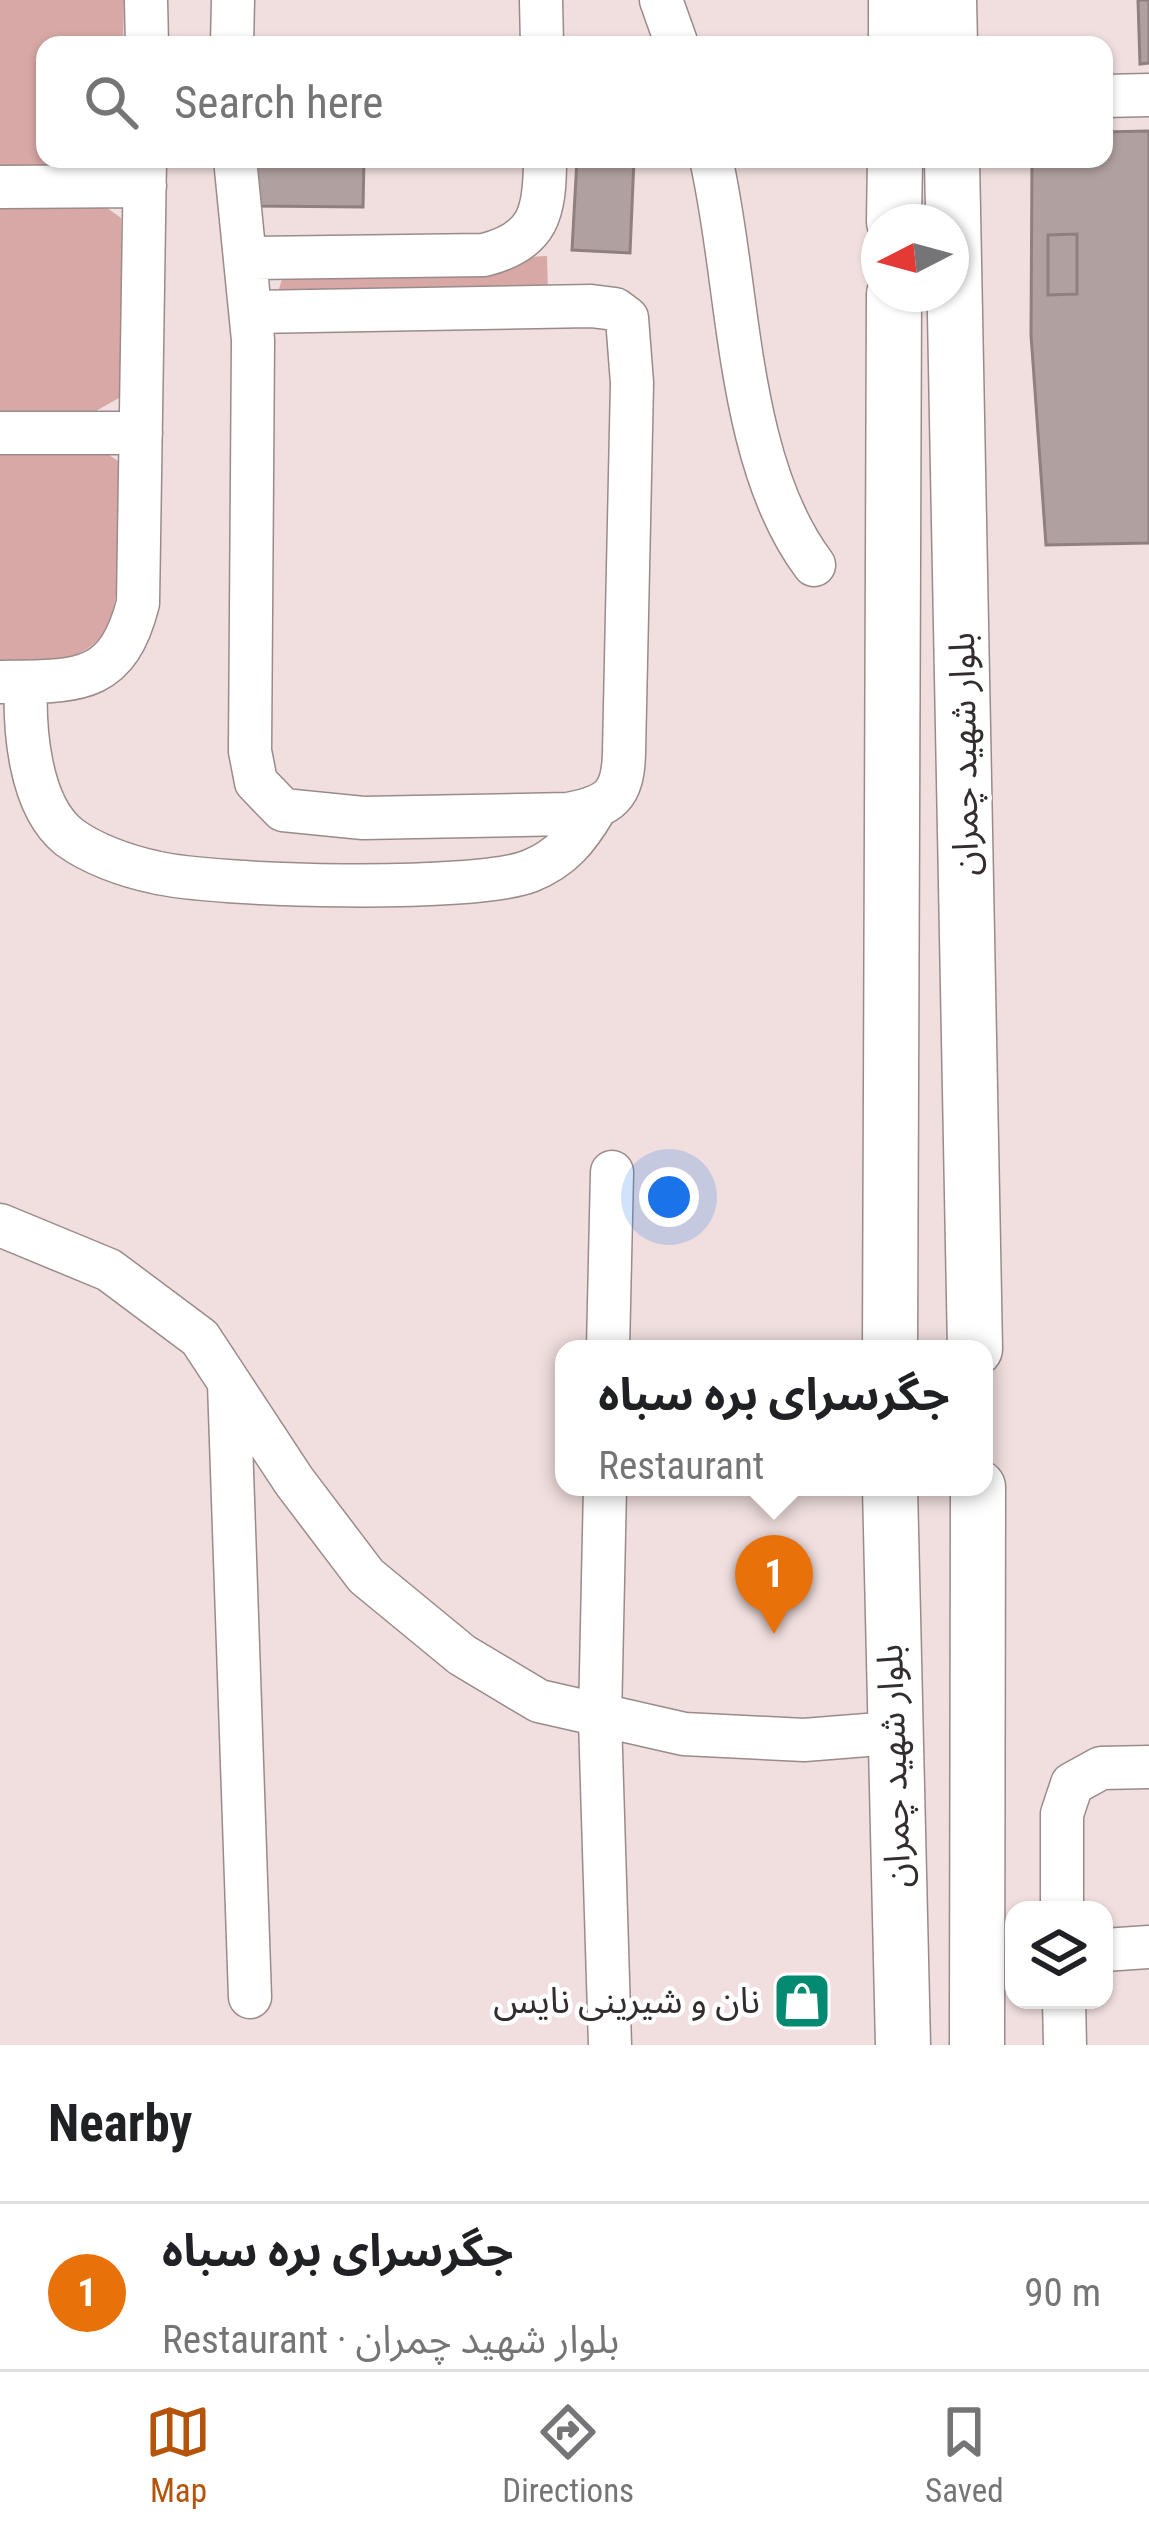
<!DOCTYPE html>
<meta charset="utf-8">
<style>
body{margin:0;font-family:"Roboto Condensed","Noto Sans Arabic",sans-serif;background:#f2f2f2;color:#202124}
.controls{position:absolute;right:36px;bottom:36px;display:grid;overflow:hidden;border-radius:24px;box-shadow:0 3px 9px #0004}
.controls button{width:108px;height:108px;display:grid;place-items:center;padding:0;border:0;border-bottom:3px solid #e0e0e0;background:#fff;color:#202124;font:60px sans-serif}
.compass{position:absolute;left:861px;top:204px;width:108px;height:108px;border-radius:50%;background:#fff;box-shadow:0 3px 9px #0004;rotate:264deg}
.you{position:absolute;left:669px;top:1197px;width:42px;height:42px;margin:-30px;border:9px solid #fff;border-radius:50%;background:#1a73e8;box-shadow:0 0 0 18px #1a73e833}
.badge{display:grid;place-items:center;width:78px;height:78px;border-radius:50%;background:#b45309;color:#fff;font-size:39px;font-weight:700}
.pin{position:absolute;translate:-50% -99px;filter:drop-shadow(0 3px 6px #0008)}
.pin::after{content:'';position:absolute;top:63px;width:42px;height:36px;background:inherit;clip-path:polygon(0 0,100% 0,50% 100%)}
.popup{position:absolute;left:555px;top:1340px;width:438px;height:156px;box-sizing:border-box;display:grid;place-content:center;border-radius:24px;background:#fff;filter:drop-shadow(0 3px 9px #0005);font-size:39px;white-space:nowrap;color:#757577}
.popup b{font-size:45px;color:#202124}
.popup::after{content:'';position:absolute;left:50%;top:100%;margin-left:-24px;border:24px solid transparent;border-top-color:#fff}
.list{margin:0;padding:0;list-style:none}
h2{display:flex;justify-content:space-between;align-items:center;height:156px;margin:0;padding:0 48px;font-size:51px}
h2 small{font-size:39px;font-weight:400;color:#757577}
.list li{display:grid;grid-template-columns:78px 1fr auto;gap:36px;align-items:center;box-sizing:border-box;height:168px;padding:0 48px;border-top:3px solid #e0e0e0}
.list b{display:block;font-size:45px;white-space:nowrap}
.list p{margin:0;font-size:39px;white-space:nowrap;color:#757577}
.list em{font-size:39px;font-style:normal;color:#757577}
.icon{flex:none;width:66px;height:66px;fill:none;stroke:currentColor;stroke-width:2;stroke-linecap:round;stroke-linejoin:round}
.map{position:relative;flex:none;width:1149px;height:2045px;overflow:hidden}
.search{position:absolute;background:#fff;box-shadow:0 3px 9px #0004;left:36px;right:36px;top:36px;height:132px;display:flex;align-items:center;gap:30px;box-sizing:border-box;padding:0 42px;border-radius:24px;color:#757577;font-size:45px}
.sheet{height:324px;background:#fff}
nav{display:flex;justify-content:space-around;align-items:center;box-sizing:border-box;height:168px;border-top:3px solid #e0e0e0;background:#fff;font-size:33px;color:#757577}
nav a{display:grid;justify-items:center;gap:6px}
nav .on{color:#b45309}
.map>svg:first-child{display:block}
.green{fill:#d7a8a5}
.building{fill:#b0a09f;stroke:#8f807f;stroke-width:3}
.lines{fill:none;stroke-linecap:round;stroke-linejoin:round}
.minor-casing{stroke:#9a8b8a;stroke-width:45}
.major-casing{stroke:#9a8b8a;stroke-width:57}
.minor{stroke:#fff;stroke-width:42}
.major{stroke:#fff;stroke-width:54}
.labels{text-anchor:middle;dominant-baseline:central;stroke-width:9;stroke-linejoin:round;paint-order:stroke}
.street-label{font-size:36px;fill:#342d2d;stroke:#fff}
.poi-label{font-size:36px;fill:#342d2d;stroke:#fff;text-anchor:end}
</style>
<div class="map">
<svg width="1149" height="2045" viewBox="0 0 1149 2045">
<rect width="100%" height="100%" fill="#f0dfde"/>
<path class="green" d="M0,0h124l-1,45h-78v114h66l-10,8 -101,5z
M92,197l29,21 4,164 -6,16 -32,18h-87v-218z
M547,256l1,37 -259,3 -10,-7 5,-17z
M0,447l106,6 12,8c6,27 2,57 1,84 -1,101 -19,116 -119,121z"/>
<path class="building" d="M1138,0h11v63l-9,1z
M1149,131v412l-103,2 -15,-210 1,-176h72v-27z
M256,159h108l-1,48 -108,-1z
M577,159h57l-4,94 -58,-3z
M1077,234v60l-29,1v-60z"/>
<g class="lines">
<defs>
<path id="minor" d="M146,0l1,45
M541,0l1,45
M661,0l16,45
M232,45l1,-45
M1104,96l45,-1
M235,159l18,181 -3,411 6,31 27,28 80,8 205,-4c42,-8 55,-18 56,-61l8,-370 -5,-65 -12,-9 -24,-3 -340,6
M711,159c29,125 24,301 103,406
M0,187l145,-1
M245,258l239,-3c55,-14 61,-42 61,-96
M0,433h141
M1,682c75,-1 116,4 137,-79l7,-444
M26,682c-2,46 3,123 43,155 23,17 57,29 85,35 62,15 320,21 376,-1 32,-13 48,-33 65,-62
M0,1225l109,45 91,68 94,143 72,95 96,79 77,46 145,33 120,6 88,-7
M608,1349l4,-177
M229,1383l21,614
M605,1487l-5,232 10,326
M1062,1910v-96l10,-30 29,-16 48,-1
M1104,1950l45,-3
M1064,2000l1,45"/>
<path id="major" d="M949,0l1,45
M896,45v-45
M952,159l23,1190
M894,222l1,-63
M890,1349l4,-1055
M890,1487l13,558
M977,2045l1,-558"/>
</defs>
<use href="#minor" class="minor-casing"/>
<use href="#major" class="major-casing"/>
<use href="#minor" class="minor"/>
<use href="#major" class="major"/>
</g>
<defs>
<symbol id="shop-square" viewBox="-11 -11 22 22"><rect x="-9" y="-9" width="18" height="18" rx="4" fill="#038a70" stroke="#fff"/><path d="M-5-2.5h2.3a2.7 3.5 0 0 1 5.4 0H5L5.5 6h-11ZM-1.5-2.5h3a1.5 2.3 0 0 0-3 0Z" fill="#fff"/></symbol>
</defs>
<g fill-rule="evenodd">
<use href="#shop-square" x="769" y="1968" width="66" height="66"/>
</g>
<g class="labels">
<g class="street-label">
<text transform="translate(964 754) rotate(-91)">بلوار شهید چمران</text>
<text transform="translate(894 1766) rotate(-92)">بلوار شهید چمران</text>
</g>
<g class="poi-label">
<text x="760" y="2001">نان و شیرینی نایس</text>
</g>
</g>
</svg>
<div class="controls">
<button><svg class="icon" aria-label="layers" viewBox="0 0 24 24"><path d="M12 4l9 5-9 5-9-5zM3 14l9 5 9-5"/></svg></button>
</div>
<svg class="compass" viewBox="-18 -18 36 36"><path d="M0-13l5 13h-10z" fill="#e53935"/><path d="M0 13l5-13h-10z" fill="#757577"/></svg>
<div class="you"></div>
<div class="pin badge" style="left:774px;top:1634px;background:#e8710a">1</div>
<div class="popup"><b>جگرسرای بره سباه</b>Restaurant</div>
<div class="search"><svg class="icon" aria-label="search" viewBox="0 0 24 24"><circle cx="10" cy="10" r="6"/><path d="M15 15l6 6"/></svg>Search here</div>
</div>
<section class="sheet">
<h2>Nearby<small></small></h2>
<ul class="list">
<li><span class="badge" style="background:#e8710a">1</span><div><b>جگرسرای بره سباه</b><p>Restaurant · بلوار شهید چمران</p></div><em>90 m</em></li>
</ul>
</section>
<nav>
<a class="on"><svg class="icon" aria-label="map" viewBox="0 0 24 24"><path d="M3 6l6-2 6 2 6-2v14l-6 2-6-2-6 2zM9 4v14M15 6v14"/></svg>Map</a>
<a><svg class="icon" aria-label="directions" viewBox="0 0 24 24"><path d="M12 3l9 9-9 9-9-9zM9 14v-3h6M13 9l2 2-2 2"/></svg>Directions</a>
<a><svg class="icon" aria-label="saved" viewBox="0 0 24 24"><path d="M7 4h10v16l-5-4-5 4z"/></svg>Saved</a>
</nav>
